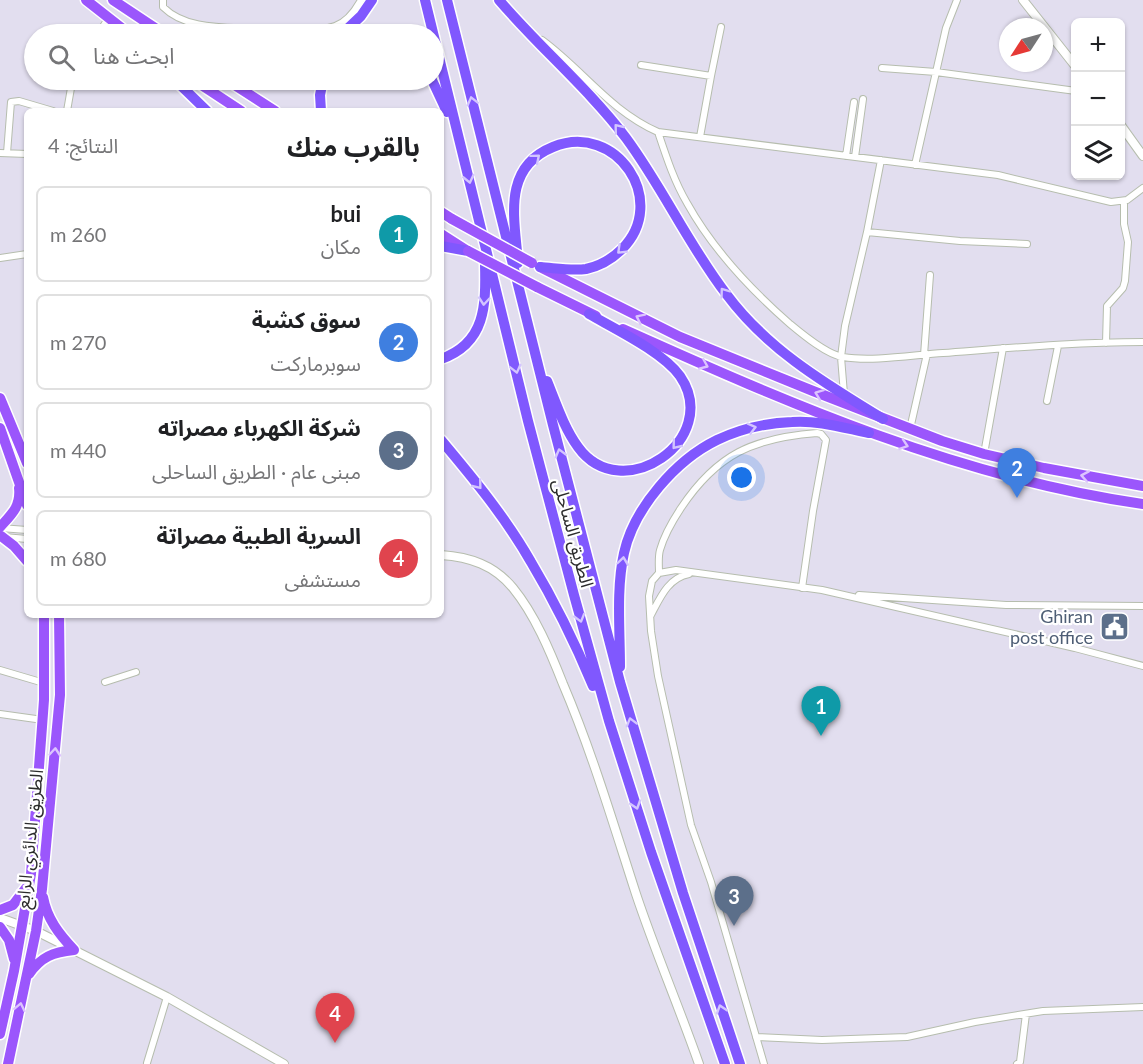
<!DOCTYPE html>
<html lang="ar">
<meta charset="utf-8">
<style>
body{margin:0;font-family:Lato,"Noto Sans Arabic",sans-serif;background:#f6f6f6;color:#202124;direction:rtl}
.controls{position:absolute;right:18px;top:18px;display:grid;overflow:hidden;border-radius:9px;box-shadow:0 2px 4px #0004}
.controls button{width:54px;height:54px;display:grid;place-items:center;padding:0;border:0;border-bottom:2px solid #e0e0e0;background:#fff;color:#202124;font:30px sans-serif}
.compass{position:absolute;left:999px;top:18px;width:54px;height:54px;border-radius:50%;background:#fff;box-shadow:0 2px 4px #0004;rotate:234deg}
.you{position:absolute;left:742px;top:478px;width:21px;height:21px;margin:-15px;border:4px solid #fff;border-radius:50%;background:#1a73e8;box-shadow:0 0 0 9px #1a73e833}
.badge{display:grid;place-items:center;width:39px;height:39px;border-radius:50%;background:#1a73e8;color:#fff;font-size:20px;font-weight:700}
.pin{position:absolute;translate:-50% -50px;filter:drop-shadow(0 2px 3px #0008)}
.pin::after{content:'';position:absolute;top:32px;width:21px;height:18px;background:inherit;clip-path:polygon(0 0,100% 0,50% 100%)}
.list{margin:0;padding:0;list-style:none}
h2{display:flex;justify-content:space-between;align-items:center;height:78px;margin:0;padding:0 24px;font-size:26px}
h2 small{font-size:20px;font-weight:400;color:#757577}
.list li{display:grid;grid-template-columns:39px 1fr auto;gap:18px;align-items:center;box-sizing:border-box;height:96px;margin:0 12px 12px;padding:0 12px;border:2px solid #e0e0e0;border-radius:9px}
.list b{display:block;font-size:22px;white-space:nowrap}
.list p{margin:0;font-size:20px;white-space:nowrap;color:#757577}
.list em{font-size:20px;font-style:normal;color:#757577}
.icon{flex:none;width:33px;height:33px;fill:none;stroke:currentColor;stroke-width:2;stroke-linecap:round;stroke-linejoin:round}
.map{position:relative;flex:none;width:1143px;height:1064px;overflow:hidden;direction:ltr}
.search{position:absolute;background:#fff;box-shadow:0 2px 4px #0004;left:24px;top:24px;width:420px;height:66px;display:flex;align-items:center;gap:15px;box-sizing:border-box;padding:0 21px;border-radius:33px;color:#757577;font-size:22px}
.panel{position:absolute;background:#fff;box-shadow:0 2px 4px #0004;left:24px;top:108px;width:420px;height:510px;border-radius:9px;direction:rtl}
.map>svg:first-child{display:block}
.lines{fill:none;stroke-linecap:round;stroke-linejoin:round}
.minor-casing{stroke:#b6bdae;stroke-width:8}
.tertiary-casing{stroke:#b6bdae;stroke-width:10}
.primary-casing{stroke:#fff;stroke-width:13}
.trunk-casing{stroke:#fff;stroke-width:13}
.minor{stroke:#fff;stroke-width:6}
.tertiary{stroke:#fff;stroke-width:8}
.primary{stroke:#9b56fc;stroke-width:10}
.trunk{stroke:#8058fe;stroke-width:10}
.primary-bridge-casing{stroke:#fff;stroke-width:13;stroke-linecap:butt}
.primary-bridge{stroke:#9b56fc;stroke-width:10}
.oneway{stroke:#d3c5ff}
.oneway2{stroke:#dcc4fe}
.labels{text-anchor:middle;dominant-baseline:central;stroke-width:4.5;stroke-linejoin:round;paint-order:stroke}
.street-label{font-size:18px;fill:#2c2c2c;stroke:#fff}
.service-label{font-size:18px;fill:#4e5e75;stroke:#fff;text-anchor:end}
</style>
<div class="map">
<svg width="1143" height="1064" viewBox="0 0 1143 1064">
<rect width="100%" height="100%" fill="#e2deef"/>
<g class="lines">
<defs>
<path id="minor" d="M163,0v7c23,23 62,20 93,22 25,1 55,5 79,-3 12,-4 20,-15 26,-26
M98,34l10,-15
M542,40c42,31 67,70 116,92l340,43 113,27 16,-2 16,-12
M641,65l70,11 -11,61
M882,68l54,4 140,19
M711,76l10,-49
M67,111l4,-23 3,-8
M658,132c8,24 16,49 29,71 26,47 63,86 103,121 12,10 37,31 53,33 29,5 70,-2 100,-4 67,-5 133,-11 200,-11
M0,153l27,1
M7,153l4,-51 8,-1 34,10
M846,156l8,-54
M855,157l8,-58
M915,165l31,-137 11,-28
M867,232l93,9 67,3
M0,258l27,-4
M1106,343l1,-37 16,-18 2,-7 3,-39 -4,-18v-23
M924,355l6,-80
M844,394l-3,-37 4,-31 22,-94 14,-72
M1047,401l11,-55
M910,429l17,-75
M984,454l19,-106
M0,528l27,2
M4,537l23,2
M659,573c0,-7 -1,-16 1,-23 4,-14 13,-30 21,-42 36,-54 72,-70 136,-75l4,1 5,6 -13,71 -11,77
M859,595l147,10 137,1
M651,615c9,-17 17,-37 38,-41
M0,670l44,13
M105,682l31,-10
M0,714l43,6
M756,1037l66,3 85,-3 68,-15 68,-11 100,-4
M147,1063l20,-66
M764,1064l-53,-182 -20,-57 -33,-149 -7,-45 -2,-35 3,-15 7,-8 17,-3 146,20 253,58 68,18
M1017,1064l3,-2 6,-48"/>
<path id="tertiary" d="M1023,0l53,67
M1120,124l23,32
M441,555c29,2 53,10 72,33 22,27 37,63 50,96 29,68 50,139 73,210 19,57 43,113 63,170
M0,918l36,13 131,66 117,67"/>
<path id="primary" d="M86,0l42,33
M113,0l51,34
M194,80l47,31
M227,80l48,31
M441,212l11,7
M441,234l25,16
M540,267l140,70 133,54 129,50 42,13 60,14 99,18
M537,287l59,29
M623,329c167,75 337,149 520,175
M0,398l27,65
M0,428l27,77
M0,527c12,-13 21,-21 19,-39
M1,536l13,10 13,15
M43,897c4,22 16,37 31,53
M0,910l13,-5 13,-17
M0,927l9,13 5,19
M29,974c12,-17 24,-22 45,-24
M0,1034l14,-63 17,-97 13,-174v-85
M8,1064l28,-133 6,-42 18,-194 -1,-80"/>
<path id="trunk" d="M425,0l103,421 46,174 35,126 42,131 74,212
M447,0l106,425 67,257 63,211 57,171
M499,0c40,47 89,88 127,138 37,50 63,108 101,157 41,55 99,89 156,124
M121,29l7,5
M342,34l19,-18 11,-16
M175,80l32,31
M432,80l15,32
M321,111l-1,-16 3,-15
M441,246l27,5
M518,263c-3,-43 -17,-95 35,-116 63,-26 117,54 69,102 -10,10 -22,17 -36,20 -15,2 -31,-1 -46,-2
M441,359c45,-16 45,-54 44,-95
M547,381c9,22 17,47 31,66 44,61 145,-8 102,-71 -17,-24 -65,-47 -91,-62
M441,440c32,38 65,78 90,122 24,40 44,81 62,124
M620,667c0,-37 -4,-78 4,-114 10,-45 52,-93 93,-113 23,-11 50,-17 75,-18 26,-2 52,6 77,11"/>
</defs>
<use href="#minor" class="minor-casing"/>
<use href="#tertiary" class="tertiary-casing"/>
<use href="#primary" class="primary-casing"/>
<use href="#trunk" class="trunk-casing"/>
<use href="#minor" class="minor"/>
<use href="#tertiary" class="tertiary"/>
<use href="#primary" class="primary"/>
<use href="#trunk" class="trunk"/>
<defs>
<path id="primary-bridge" d="M452,219l80,44
M468,251l69,36"/>
</defs>
<use href="#primary-bridge" class="primary-bridge-casing"/>
<use href="#primary-bridge" class="primary-bridge"/>
</g>
<defs><path id="oneway-chevron" d="M-2-3.5L2.5 0L-2 3.5" fill="none" stroke-width="1.6" stroke-linecap="round" stroke-linejoin="round" transform="scale(1.5)"/></defs>
<g class="oneway">
<use href="#oneway-chevron" transform="translate(472 101) rotate(-104)"/>
<use href="#oneway-chevron" transform="translate(618 128) rotate(-129)"/>
<use href="#oneway-chevron" transform="translate(536 158) rotate(-40)"/>
<use href="#oneway-chevron" transform="translate(469 179) rotate(77)"/>
<use href="#oneway-chevron" transform="translate(621 250) rotate(136)"/>
<use href="#oneway-chevron" transform="translate(724 292) rotate(-126)"/>
<use href="#oneway-chevron" transform="translate(484 301) rotate(95)"/>
<use href="#oneway-chevron" transform="translate(516 369) rotate(76)"/>
<use href="#oneway-chevron" transform="translate(752 428) rotate(-15)"/>
<use href="#oneway-chevron" transform="translate(676 445) rotate(129)"/>
<use href="#oneway-chevron" transform="translate(560 453) rotate(-105)"/>
<use href="#oneway-chevron" transform="translate(478 485) rotate(51)"/>
<use href="#oneway-chevron" transform="translate(623 561) rotate(-82)"/>
<use href="#oneway-chevron" transform="translate(580 618) rotate(74)"/>
<use href="#oneway-chevron" transform="translate(631 722) rotate(-106)"/>
<use href="#oneway-chevron" transform="translate(636 805) rotate(72)"/>
<use href="#oneway-chevron" transform="translate(721 1009) rotate(-108)"/>
</g>
<g class="oneway2">
<use href="#oneway-chevron" transform="translate(640 318) rotate(-154)"/>
<use href="#oneway-chevron" transform="translate(704 365) rotate(23)"/>
<use href="#oneway-chevron" transform="translate(819 394) rotate(-159)"/>
<use href="#oneway-chevron" transform="translate(904 445) rotate(19)"/>
<use href="#oneway-chevron" transform="translate(1085 476) rotate(-170)"/>
<use href="#oneway-chevron" transform="translate(55 752) rotate(-85)"/>
<use href="#oneway-chevron" transform="translate(20 1007) rotate(-78)"/>
</g>
<defs>
<symbol id="civic-square" viewBox="-11 -11 22 22"><rect x="-9" y="-9" width="18" height="18" rx="4" fill="#5c6f8a" stroke="#fff"/><path d="M-.6-6.5H3V-4.5H.6V-3L4-1V1h2V6H-6V1h2V-1L-.6-3ZM-1.2 2.5V6h2.4V2.5Z" fill="#fff"/></symbol>
</defs>
<g fill-rule="evenodd">
<use href="#civic-square" x="1098" y="610" width="33" height="33"/>
</g>
<g class="labels">
<g class="street-label">
<text transform="translate(574 533) rotate(75)">الطريق الساحلى</text>
<text transform="translate(29 839) rotate(-84)">الطريق الدائري الرابع</text>
</g>
<g class="service-label">
<text x="1093" y="616">Ghiran<tspan x="1093" dy="21">post office</tspan></text>
</g>
</g>
</svg>
<div class="controls">
<button>+</button>
<button>−</button>
<button><svg class="icon" aria-label="layers" viewBox="0 0 24 24"><path d="M12 4l9 5-9 5-9-5zM3 14l9 5 9-5"/></svg></button>
</div>
<svg class="compass" viewBox="-18 -18 36 36"><path d="M0-13l5 13h-10z" fill="#e53935"/><path d="M0 13l5-13h-10z" fill="#757577"/></svg>
<div class="you"></div>
<div class="pin badge" style="left:821px;top:736px;background:#0f9aa8">1</div>
<div class="pin badge" style="left:1017px;top:498px;background:#3f7fe0">2</div>
<div class="pin badge" style="left:734px;top:926px;background:#5c6f8a">3</div>
<div class="pin badge" style="left:335px;top:1043px;background:#e0444e">4</div>
<div class="search"><svg class="icon" aria-label="search" viewBox="0 0 24 24"><circle cx="10" cy="10" r="6"/><path d="M15 15l6 6"/></svg>ابحث هنا</div>
<section class="panel">
<h2>بالقرب منك<small>النتائج: 4</small></h2>
<ul class="list">
<li><span class="badge" style="background:#0f9aa8">1</span><div><b>bui</b><p>مكان</p></div><em>260 m</em></li>
<li><span class="badge" style="background:#3f7fe0">2</span><div><b>سوق كشبة</b><p>سوبرماركت</p></div><em>270 m</em></li>
<li><span class="badge" style="background:#5c6f8a">3</span><div><b>شركة الكهرباء مصراته</b><p>مبنى عام · الطريق الساحلى</p></div><em>440 m</em></li>
<li><span class="badge" style="background:#e0444e">4</span><div><b>السرية الطبية مصراتة</b><p>مستشفى</p></div><em>680 m</em></li>
</ul>
</section>
</div>
